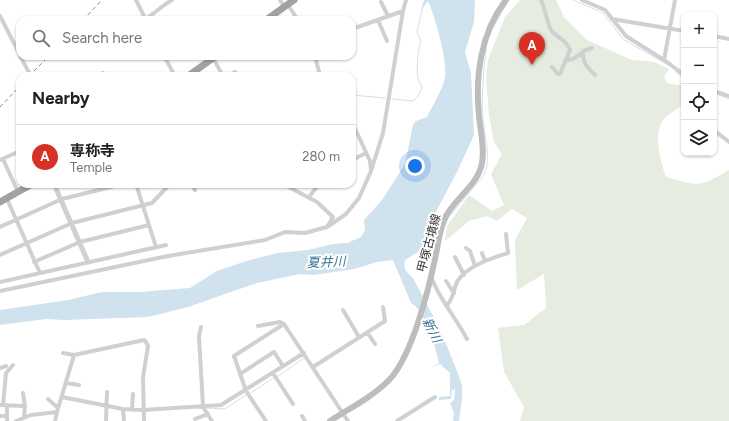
<!DOCTYPE html>
<meta charset="utf-8">
<style>
body{margin:0;font-family:Figtree,"Noto Sans JP",sans-serif;background:#f2f2f2;color:#202124}
.controls{position:absolute;right:12px;top:12px;display:grid;overflow:hidden;border-radius:8px;box-shadow:0 1px 3px #0004}
.controls button{width:36px;height:36px;display:grid;place-items:center;padding:0;border:0;border-bottom:1px solid #e0e0e0;background:#fff;color:#202124;font:20px sans-serif}
.you{position:absolute;left:415px;top:166px;width:14px;height:14px;margin:-10px;border:3px solid #fff;border-radius:50%;background:#1a73e8;box-shadow:0 0 0 6px #1a73e833}
.badge{display:grid;place-items:center;width:26px;height:26px;border-radius:50%;background:#d93025;color:#fff;font-size:13px;font-weight:700}
.pin{position:absolute;translate:-50% -33px;filter:drop-shadow(0 1px 2px #0008)}
.pin::after{content:'';position:absolute;top:21px;width:14px;height:12px;background:inherit;clip-path:polygon(0 0,100% 0,50% 100%)}
.list{margin:0;padding:0;list-style:none}
h2{display:flex;justify-content:space-between;align-items:center;height:52px;margin:0;padding:0 16px;font-size:17px}
h2 small{font-size:13px;font-weight:400;color:#757577}
.list li{display:grid;grid-template-columns:26px 1fr auto;gap:12px;align-items:center;box-sizing:border-box;height:64px;padding:0 16px;border-top:1px solid #e0e0e0}
.list b{display:block;font-size:15px;white-space:nowrap}
.list p{margin:0;font-size:13px;white-space:nowrap;color:#757577}
.list em{font-size:13px;font-style:normal;color:#757577}
.icon{flex:none;width:22px;height:22px;fill:none;stroke:currentColor;stroke-width:2;stroke-linecap:round;stroke-linejoin:round}
.map{position:relative;flex:none;width:729px;height:421px;overflow:hidden}
.search{position:absolute;background:#fff;box-shadow:0 1px 3px #0004;left:16px;top:16px;width:340px;height:44px;display:flex;align-items:center;gap:10px;box-sizing:border-box;padding:0 14px;border-radius:12px;color:#757577;font-size:15px}
.panel{position:absolute;background:#fff;box-shadow:0 1px 3px #0004;left:16px;top:72px;width:340px;height:116px;border-radius:12px}
.map>svg:first-child{display:block}
.green{fill:#e6ecdf}
.water{fill:#cfe2ee}
.lines{fill:none;stroke-linecap:round;stroke-linejoin:round}
.stream{stroke:#cfe2ee;stroke-width:1}
.minor{stroke:#d0d0d0;stroke-width:4}
.tertiary{stroke:#d0d0d0;stroke-width:5}
.secondary{stroke:#bdbdbd;stroke-width:6}
.trunk{stroke:#a2a2a2;stroke-width:7}
.rail{stroke:#888;stroke-width:1;stroke-dasharray:4 3;stroke-linecap:butt}
.labels{text-anchor:middle;dominant-baseline:central;stroke-width:4;stroke-linejoin:round;paint-order:stroke}
.street-label{font-size:12px;fill:#333;stroke:#fff}
.water-label{font-size:13px;font-style:italic;fill:#3f7597;stroke:#fff}
</style>
<div class="map">
<svg width="729" height="421" viewBox="0 0 729 421">
<rect width="100%" height="100%" fill="#fff"/>
<path class="green" d="M520,0h36l8,17 23,23 45,20 22,2 15,7 -5,8 3,6 11,2 6,-1v20c-6,5 -15,9 -20,15 -12,13 -3,44 2,58 34,9 32,11 63,-7v251h-209l4,-14 -20,-35 -6,-44 26,-3 22,-17 -2,-34 -27,16 -2,-50 12,-22 -15,-9 -15,12 -10,-5 -18,5 -24,20 2,-15 22,-31 23,16 12,-6 -13,-31 11,-20 -8,-12 -5,-27 -3,-37 2,-18 17,-43z"/>
<path class="water" d="M424,0h51l-1,22 -9,30 6,21 3,62 -17,37 -27,51 -2,20 -2,4 -21,13c-2,9 1,12 8,18l28,53 16,40 5,14v13l-3,23h-6l1,-8 -4,-10 4,-3 1,-11 -3,1 -1,9 -12,1v-3l11,-1v-23l-10,-9 -8,3 7,-4c-3,-14 -13,-52 -28,-60l-18,-43 -16,2 -23,7 -40,6 -14,-1 -43,9 -69,24 -40,10 -84,3 -18,-1 -46,6v-15l68,-10 34,-8h37l51,-4 27,-17 29,-10 32,-8 30,-3 25,-6 14,-1 14,-6 4,-7 -1,-10 18,-20 23,-36 8,-39 3,-4 11,-4c5,-10 16,-29 18,-39 3,-16 -10,-62 -17,-77l-7,9z"/>
<g class="lines">
<path class="stream" d="M573,0l30,13 20,26 45,26
M493,28l14,-25
M675,71l9,8
M714,93l15,6
M352,95l33,3
M392,99l21,2 5,-4 4,-10c-1,-4 -3,-4 -4,-8 -2,-10 0,-30 3,-38l-4,-9 6,-26
M444,229l4,-11 36,-43c8,-18 0,-39 -1,-58 -2,-23 1,-46 3,-69
M278,376l26,-18
M249,394l26,-17
M207,408l18,1 21,-14"/>
<path class="minor" d="M136,0l10,20
M280,0l4,7
M541,0c4,8 7,26 10,30 6,8 16,10 19,20l-10,24h-2l-6,-7
M582,0l23,10 21,26 41,26 17,13
M381,2l7,14
M288,5l10,15
M0,16l20,39
M145,19c11,-6 16,-13 27,-19
M612,19l72,12
M378,20l9,21
M352,29l51,-18
M714,36l15,3
M592,48l-9,3c-1,12 4,16 12,24
M20,56l11,20
M164,56l11,20
M315,56l5,20
M213,58l10,18
M568,60l5,-1 9,-6
M664,60l11,-60
M103,73l1,3
M227,76l8,-4
M714,91l15,5
M352,122l18,39 1,9
M715,131l14,11
M3,159l15,33
M0,160l20,-9
M352,160l14,-7
M136,184l20,63
M192,184l3,6
M283,184l34,18 16,15 -6,10
M309,197l10,-13
M7,199l33,74
M0,227l62,-28 61,-15
M466,248l4,3 5,15
M482,253l3,8
M0,255l72,-32 80,-20 18,-19
M455,257l9,18
M34,262l46,-20 69,-17
M431,277c9,23 25,41 36,62
M446,281l8,12
M0,282l166,-37
M0,291l168,-35 97,-16 20,-8 20,1 22,-6 9,-6 10,-7 13,-16 12,-27 12,-38 20,-122 3,-11
M447,305c7,-7 6,-15 10,-23 9,-16 35,-24 51,-29l-2,-19
M343,310l16,27
M258,326l22,-4 4,2
M201,327l-2,9 4,71 9,14
M367,332l8,12
M63,353l11,2 70,-15 2,2 2,4 -5,31 1,44
M313,367l72,-46 -2,-14
M0,368l6,-2
M273,373l20,31
M240,374l34,-22 9,14
M66,383l13,2
M23,393l2,13 -1,11
M62,397l61,12 20,1 78,-5 83,-52
M48,399l10,9
M0,405l25,1
M3,405l3,-32 7,-8
M7,405v16
M123,409l1,12
M132,409l1,-15
M0,416h7
M302,416l3,5
M195,419l13,-5
M16,421l15,-6 26,-3 17,-57
M55,421l2,-9
M106,421l1,-29
M266,421l-20,-30 -12,-35 50,-32 64,97
M397,421l38,-24"/>
<path class="tertiary" d="M54,184l34,78"/>
<path class="secondary" d="M330,421c20,-13 44,-25 60,-42 22,-24 38,-87 45,-120 3,-13 4,-27 9,-39 8,-20 34,-34 38,-57 3,-16 -2,-33 -3,-48 -4,-40 2,-83 27,-115"/>
<path class="trunk" d="M266,20l28,-20
M188,76l28,-20
M0,202l32,-18"/>
<path class="rail" d="M83,20l19,-20
M29,76l20,-20
M0,107l20,-21"/>
</g>
<g class="labels">
<g class="street-label">
<text transform="translate(429 243) rotate(-75)">甲塚古墳線</text>
</g>
<g class="water-label">
<text transform="translate(326 262) rotate(-2)">夏井川</text>
<text transform="translate(432 330) rotate(64)">新川</text>
</g>
</g>
</svg>
<div class="controls">
<button>+</button>
<button>−</button>
<button><svg class="icon" aria-label="locate" viewBox="0 0 24 24"><circle cx="12" cy="12" r="6"/><path d="M12 2v4M12 18v4M2 12h4M18 12h4"/></svg></button>
<button><svg class="icon" aria-label="layers" viewBox="0 0 24 24"><path d="M12 4l9 5-9 5-9-5zM3 14l9 5 9-5"/></svg></button>
</div>
<div class="you"></div>
<div class="pin badge" style="left:532px;top:65px">A</div>
<div class="search"><svg class="icon" aria-label="search" viewBox="0 0 24 24"><circle cx="10" cy="10" r="6"/><path d="M15 15l6 6"/></svg>Search here</div>
<section class="panel">
<h2>Nearby<small></small></h2>
<ul class="list">
<li><span class="badge">A</span><div><b>専称寺</b><p>Temple</p></div><em>280 m</em></li>
</ul>
</section>
</div>
